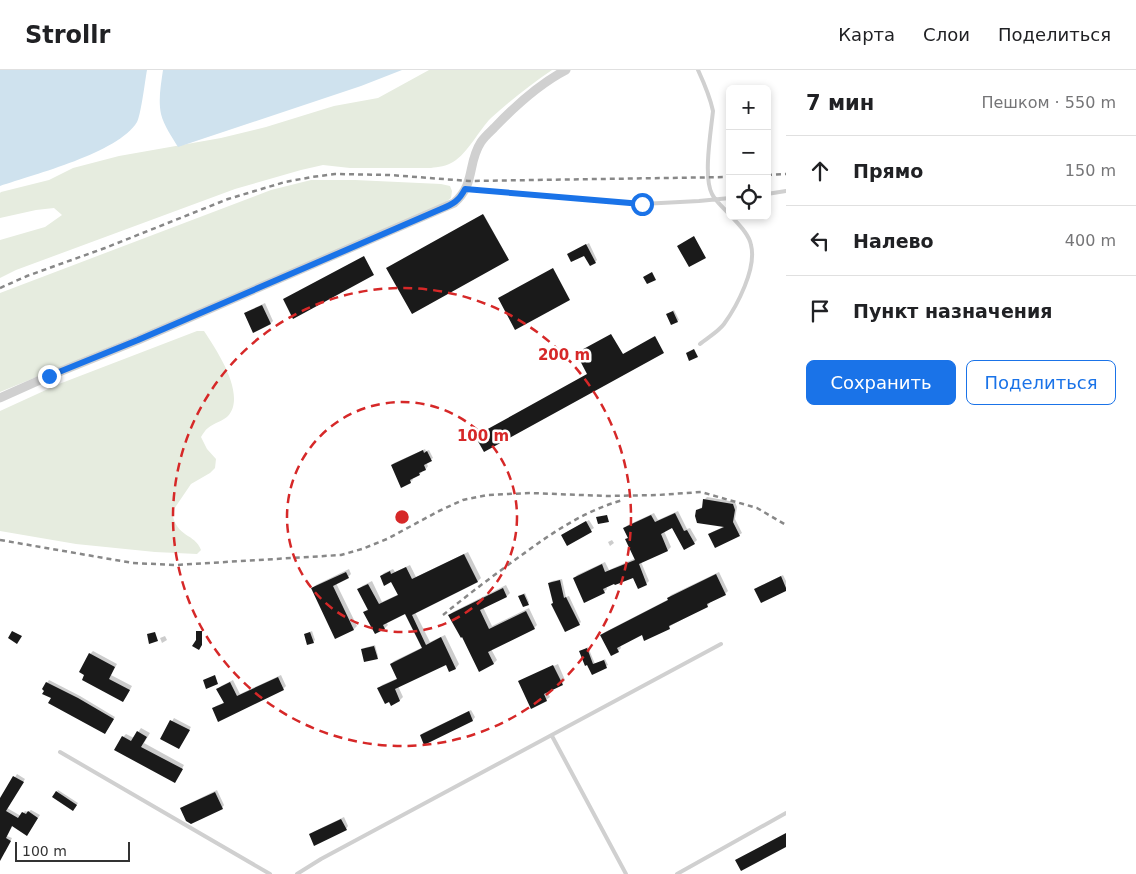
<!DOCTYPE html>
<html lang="ru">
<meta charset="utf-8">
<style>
body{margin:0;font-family:"DejaVu Sans",sans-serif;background:#f2f2f2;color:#202124}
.controls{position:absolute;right:15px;top:15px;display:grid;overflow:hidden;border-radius:8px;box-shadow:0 2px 8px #0003}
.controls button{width:45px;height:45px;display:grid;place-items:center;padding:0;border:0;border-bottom:1px solid #e0e0e0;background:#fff;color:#202124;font:25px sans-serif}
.scale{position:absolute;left:15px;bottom:12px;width:115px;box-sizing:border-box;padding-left:5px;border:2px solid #333;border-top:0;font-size:14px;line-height:18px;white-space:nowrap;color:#333;-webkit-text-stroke:4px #fff;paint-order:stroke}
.stop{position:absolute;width:15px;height:15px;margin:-11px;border:4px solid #1a73e8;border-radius:50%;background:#fff}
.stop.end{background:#1a73e8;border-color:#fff;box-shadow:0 1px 5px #0008}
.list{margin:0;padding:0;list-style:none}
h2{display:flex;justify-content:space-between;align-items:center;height:65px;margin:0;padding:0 20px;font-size:21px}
h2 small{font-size:16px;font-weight:400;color:#757577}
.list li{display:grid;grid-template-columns:32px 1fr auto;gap:15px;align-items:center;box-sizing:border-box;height:70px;padding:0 20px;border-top:1px solid #e0e0e0}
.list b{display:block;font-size:19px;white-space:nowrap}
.list em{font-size:16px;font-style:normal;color:#757577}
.actions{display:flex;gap:10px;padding:15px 20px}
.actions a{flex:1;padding:11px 0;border:1px solid #1a73e8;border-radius:8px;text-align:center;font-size:18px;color:#1a73e8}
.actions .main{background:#1a73e8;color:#fff}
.icon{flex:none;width:28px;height:28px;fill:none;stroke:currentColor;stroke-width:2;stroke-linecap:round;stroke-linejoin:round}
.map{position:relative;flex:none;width:786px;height:804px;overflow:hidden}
header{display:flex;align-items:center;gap:30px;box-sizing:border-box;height:70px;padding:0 25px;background:#fff;border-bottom:1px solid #e0e0e0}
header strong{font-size:24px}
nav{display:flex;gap:28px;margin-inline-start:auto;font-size:18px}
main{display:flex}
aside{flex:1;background:#fff}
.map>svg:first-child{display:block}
.green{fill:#e6ecdf}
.water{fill:#cfe2ee}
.shadow{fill:#0003}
.building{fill:#1a1a1a}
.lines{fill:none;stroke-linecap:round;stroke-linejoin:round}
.service{stroke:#d0d0d0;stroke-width:4}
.tertiary{stroke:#d0d0d0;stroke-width:9}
.rail{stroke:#888;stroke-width:2.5;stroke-dasharray:5 4;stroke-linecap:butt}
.route{stroke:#1a73e8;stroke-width:6}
.ring{fill:none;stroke:#d62828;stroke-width:2.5;stroke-dasharray:9 6}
.centre{fill:#d62828;stroke:#fff;stroke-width:2.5}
.ring-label{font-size:15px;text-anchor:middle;font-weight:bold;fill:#d62828;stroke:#fff;stroke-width:5;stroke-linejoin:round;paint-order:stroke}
</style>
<header>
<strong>Strollr</strong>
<nav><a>Карта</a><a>Слои</a><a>Поделиться</a></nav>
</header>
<main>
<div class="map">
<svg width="786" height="804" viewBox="0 0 786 804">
<rect width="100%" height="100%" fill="#fff"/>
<path class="green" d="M429,0h123c-21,14 -42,31 -61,48 -12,12 -23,35 -38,44 -6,4 -15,5 -22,6h-81l-27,-3 -22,5 -66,19 -219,81 -16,8v-38l45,-13 17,-12 -8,-7 -18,2 -36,8v-25l1,-1 48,-12 24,-12 46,-12 102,-18 45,-11 68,-21 44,-8z
M311,110h44l86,4 9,2 2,5 -1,7 -9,7 -289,124 -153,63v-99l271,-103z
M197,261h7c12,18 43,64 24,85 -5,5 -14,7 -20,12 -3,2 -5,6 -7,9l6,12 9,10 -1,9 -5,5 -19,11 -19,28c4,26 23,21 29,38l-4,4 -42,-2 -79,-8 -76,-13v-120l59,-27z"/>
<path class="water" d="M0,0h147c-2,11 -6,45 -10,52 -19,31 -102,52 -137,64z
M163,0h239l-41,16 -183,61c-6,-10 -14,-21 -17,-33 -3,-14 0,-30 2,-44z"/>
<path class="shadow" d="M484,145l24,43 -96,54 -24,-43z
M589,173l8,17 -2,2 -10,-8h-16z
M265,233l8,18 -2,2 -17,8 -8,-18 2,-2z
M674,240l5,10 -2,1 -9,-7z
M425,379l1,2 3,-1 4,8 -7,4 2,4 -2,3 -4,1v2l-2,2 -8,4 1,2 -3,2 -18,-17 2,-2z
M707,427l28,5 2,5 -2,12 7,14 -3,2 -29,-1 2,-2 13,-6 -27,-16 2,-2 3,-1 1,-7z
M678,441l9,18 3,-1 7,12 -3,3 -21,-16 -9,4 7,16 -3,3 -27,12 8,19 -3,3 -12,-8 -28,10 1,3 -3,3 -30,-13 3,-4 28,-13 4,8 27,-12 -12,-30 4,-3 26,-12 4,7z
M589,450l5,8 -26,16 -3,-11z
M612,470l2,3 -4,3 -2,-4z
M468,482l13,26 -3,3 -63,31 15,30 15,-7 14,29 -3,4 -6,2 -4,-7 -48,23 5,11 -3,3 -8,4 -13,-16 3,-3 16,-7 -7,-14 3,-3 29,-14 -17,-34 -20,9 2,3 -3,3 -10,4 -11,-20 4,-3 -9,-19 3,-4 10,-5 10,21 17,-8 -7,-14 -11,-4 3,-3 9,-4 2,3 15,-7 6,12z
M349,499l2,5 -3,3 -12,6 21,43 -3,3 -18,8 -23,-49 3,-3z
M719,502l9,19 -3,3 -16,7 1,2 -3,3 -35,19 -3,2 -27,7 -22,11 1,3 -3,3 -16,-16 3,-3 64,-33 -1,-1 3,-3z
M783,505l3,6v8h-30l2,-2z
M562,509l4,18 3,-1 12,26 -2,2 -30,-41 3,-2z
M506,515l4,8 -3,3 -24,11 9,19 37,-18 8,17 -3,3 -43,21 6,11 -3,3 -14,7 -17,-34 -13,-21 3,-3z
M525,523l4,9 -1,2 -7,-9z
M312,561l3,9 -2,2 -8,-8z
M165,566l2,4 -5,3 -2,-5z
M375,575l3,11 -1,2 -13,-10z
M588,577l7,17 10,-5 3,6 -16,8 -11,-22z
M93,581l24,13 -6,11 21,11 -6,11 -3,4 -33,-47z
M558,594l7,16 -3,4 -15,7 3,6 -4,3 -24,-19z
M281,605l5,11 -3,3 -70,20 3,-3 9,-4 -7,-13 3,-3 12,-6 7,14z
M49,610l31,16 35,21 -8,13 -55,-33 -5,-14z
M471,640l4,7 -2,3 -48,23 -4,-8 2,-2z
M174,648l17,9 -12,21 -17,-10z
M141,658l9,5 -6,10 40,22 -8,15 -53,-43 3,-3 8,4z
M17,704l8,5 -18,29 14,8 4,-5 3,1 3,-2 9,5 -11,17 -16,-7 -6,11 5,2 -7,14 -5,1v-51z
M58,720l20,13 -3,5 -18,-17z
M217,720l7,15 -2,3h-40l2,-2z
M344,747l4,9 -2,3 -33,3z"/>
<path class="building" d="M483,144l26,46 -97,54 -26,-46z
M694,166l12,22 -17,9 -12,-21z
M586,174l10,19 -6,3 -6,-10 -13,6 -4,-8z
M364,186l10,19 -81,44 -10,-20z
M553,198l17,32 -55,30 -17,-32z
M652,202l4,8 -9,4 -4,-7z
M262,235l9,19 -18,9 -9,-20z
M673,241l5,11 -7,3 -5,-11z
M611,264l12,20 32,-18 9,17 -180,99 -9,-16 112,-62 -11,-21z
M694,279l4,8 -9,4 -3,-8z
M423,380l1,3 3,-2 5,10 -8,4 2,5 -7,3 1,2 -10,5 1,3 -10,5 -10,-23z
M703,429l30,5 2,6 -2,12 7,14 -25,12 -7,-14 16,-7 -27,-4 -2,-7 1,-6 6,-2z
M675,443l9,18 3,-1 8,14 -11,6 -12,-22 -11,6 7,17 -29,13 8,21 -9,4 -5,-11 -18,7 -1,-1 -11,5 2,4 -21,10 -11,-25 29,-14 3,8 30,-12 -10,-21 3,-1 -5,-10 28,-13 4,7z
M607,445l2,7 -11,2 -2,-7z
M586,451l6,11 -25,14 -6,-11z
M464,484l14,28 -66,33 14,30 15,-8 15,32 -7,3 -3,-7 -51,24 5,12 -9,5 -2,-4 -4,2 -8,-16 20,-9 -7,-15 32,-16 -17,-34 -22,11 2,4 -10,5 -12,-22 5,-2 -11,-21 11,-5 11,20 19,-9 -7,-13 -7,4 -4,-10 10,-5 1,3 15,-7 6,12z
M346,502l3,6 -16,8 21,44 -19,9 -24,-51z
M716,504l10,21 -19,9 1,3 -39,19 1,3 -26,12 -2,-6 -25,13 2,4 -8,4 -11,-21 68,-35 -1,-2z
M781,506l5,12v3l-25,12 -7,-14z
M560,510l4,18 2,-1 14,28 -15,7 -14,-28 2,-1 -5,-20z
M503,518l4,9 -27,13 9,19 37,-18 9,18 -47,23 6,12 -15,8 -17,-35 -1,1 -13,-23z
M524,524l5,11 -6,2 -5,-11z
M12,561l10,5 -5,8 -9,-6z
M196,561h6v14l-3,5 -7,-4 4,-6z
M155,562l3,9 -9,3 -2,-10z
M310,562l4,11 -7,2 -3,-11z
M374,576l4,13 -14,3 -3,-13z
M587,578l6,16 11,-4 3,8 -15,7 -5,-10 -2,1 -6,-15z
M89,583l26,14 -6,12 21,11 -7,12 -41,-22 2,-5 -5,-3z
M553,595l10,20 -19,9 3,7 -16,8 -13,-28z
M215,605l3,9 -12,5 -3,-9z
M278,607l6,13 -66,32 -6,-14 12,-5 -8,-14 14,-7 7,14z
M46,612l32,16 36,21 -9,15 -57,-31 3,-5 -9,-4 2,-3 -2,-2z
M469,641l4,10 -49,24 -4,-10z
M170,650l20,10 -11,19 -19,-10z
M137,661l10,6 -6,10 42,22 -8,14 -61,-33 8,-14 9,5z
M13,706l11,6 -18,29 12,7 4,-6 4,2 2,-3 10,7 -11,18 -15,-10 -6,12 5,3 -11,20v-63z
M56,721l21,14 -4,6 -21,-14z
M215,722l8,17 -32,15 -5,-3 -6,-13z
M341,749l6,11 -33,16 -5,-12z
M786,763v14l-45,24 -6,-11z"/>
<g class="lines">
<path class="service" d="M698,0c6,13 12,27 15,41 -2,20 -10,66 -1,83 4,8 12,14 18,21
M465,119l177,15 57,-3 31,-3
M767,124l19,-3
M700,274c7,-6 18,-12 24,-20 13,-18 33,-56 27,-79 -2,-11 -13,-21 -20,-29
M552,666l74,138
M60,682l210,122
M297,804l24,-15 400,-215
M677,804l109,-61"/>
<path class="tertiary" d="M0,328l49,-22 89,-36 316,-137c22,-19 13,-40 27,-61 4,-6 9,-10 13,-14 21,-22 45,-44 72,-58"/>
<path class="rail" d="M767,105l19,-1
M0,218l27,-12 78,-28 123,-49 57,-17 27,-5 23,-3 55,1 79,6 261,-4
M0,470l133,23 43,2 165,-10 21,-6 25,-10 52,-28 24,-11 24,-5 43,-2 78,3 50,-1 43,-3 56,16 29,17
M443,545c27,-22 55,-43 83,-63 30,-22 61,-42 97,-52"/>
</g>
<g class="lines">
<path class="route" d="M49,306l89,-36 303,-131c12,-5 18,-8 24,-20l177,15"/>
</g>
<g class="ring">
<circle cx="402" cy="447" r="115"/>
<circle cx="402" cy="447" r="229"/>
</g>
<circle cx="402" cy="447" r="8" class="centre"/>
<g class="ring-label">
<text x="564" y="290">200 m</text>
<text x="483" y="371">100 m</text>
</g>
</svg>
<div class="controls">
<button>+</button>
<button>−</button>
<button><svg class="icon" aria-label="locate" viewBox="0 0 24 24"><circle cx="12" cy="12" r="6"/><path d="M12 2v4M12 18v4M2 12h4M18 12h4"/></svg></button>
</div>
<div class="scale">100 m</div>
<div class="stop" style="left:642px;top:134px"></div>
<div class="stop end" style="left:49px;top:306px"></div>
</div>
<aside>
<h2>7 мин<small>Пешком · 550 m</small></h2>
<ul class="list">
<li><svg class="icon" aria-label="ahead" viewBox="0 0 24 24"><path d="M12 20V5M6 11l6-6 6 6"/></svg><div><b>Прямо</b></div><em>150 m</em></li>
<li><svg class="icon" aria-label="left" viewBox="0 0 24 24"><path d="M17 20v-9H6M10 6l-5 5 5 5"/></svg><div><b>Налево</b></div><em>400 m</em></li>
<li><svg class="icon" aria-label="arrive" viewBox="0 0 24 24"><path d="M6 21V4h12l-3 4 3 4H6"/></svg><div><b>Пункт назначения</b></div></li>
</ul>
<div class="actions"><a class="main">Сохранить</a><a>Поделиться</a></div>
</aside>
</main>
